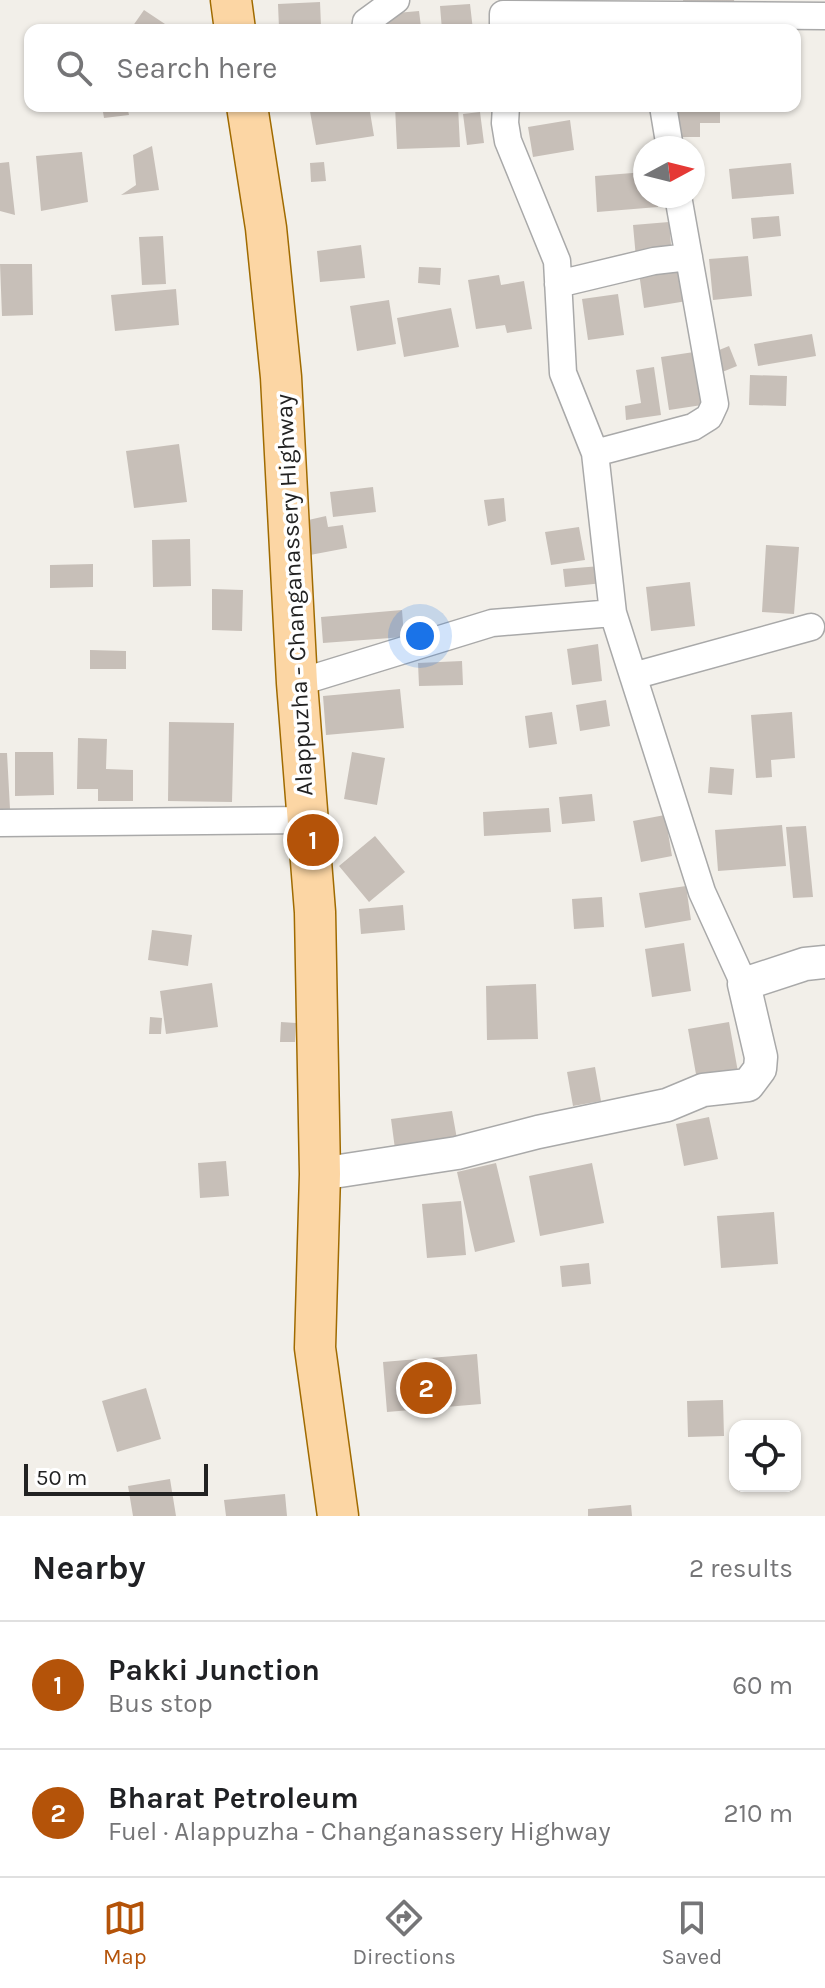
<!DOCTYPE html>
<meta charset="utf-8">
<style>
body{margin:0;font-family:Karla,sans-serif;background:#f6f6f6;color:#202124}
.controls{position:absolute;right:24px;bottom:24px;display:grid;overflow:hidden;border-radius:16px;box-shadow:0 2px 6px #0004}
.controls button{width:72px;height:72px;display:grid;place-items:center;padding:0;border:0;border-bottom:2px solid #e0e0e0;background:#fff;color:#202124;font:40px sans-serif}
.compass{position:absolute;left:633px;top:136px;width:72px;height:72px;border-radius:50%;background:#fff;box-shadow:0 2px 6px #0004;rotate:83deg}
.scale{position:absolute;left:24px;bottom:20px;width:184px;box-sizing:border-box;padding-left:8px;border:4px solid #222;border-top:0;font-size:22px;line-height:28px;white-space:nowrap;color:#222;-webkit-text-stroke:6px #fff;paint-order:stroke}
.you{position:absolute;left:420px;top:636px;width:28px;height:28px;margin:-20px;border:6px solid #fff;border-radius:50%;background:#1a73e8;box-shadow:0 0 0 12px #1a73e833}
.badge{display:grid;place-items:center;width:52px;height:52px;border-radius:50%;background:#b45309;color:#fff;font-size:26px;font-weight:700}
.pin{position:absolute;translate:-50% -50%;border:4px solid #fff;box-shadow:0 2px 8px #0006}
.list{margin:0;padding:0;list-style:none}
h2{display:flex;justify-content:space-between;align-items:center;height:104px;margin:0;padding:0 32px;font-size:34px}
h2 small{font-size:26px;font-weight:400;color:#757577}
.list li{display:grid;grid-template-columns:52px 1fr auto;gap:24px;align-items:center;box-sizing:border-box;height:128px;padding:0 32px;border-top:2px solid #e0e0e0}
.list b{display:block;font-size:30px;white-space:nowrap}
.list p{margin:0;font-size:26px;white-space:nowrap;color:#757577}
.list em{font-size:26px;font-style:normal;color:#757577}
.icon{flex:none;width:44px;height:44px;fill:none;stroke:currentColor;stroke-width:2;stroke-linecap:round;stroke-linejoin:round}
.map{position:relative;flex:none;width:825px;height:1516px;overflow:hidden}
.search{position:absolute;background:#fff;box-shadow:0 2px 6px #0004;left:24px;right:24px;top:24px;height:88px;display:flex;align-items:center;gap:20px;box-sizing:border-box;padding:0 28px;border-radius:16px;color:#757577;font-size:30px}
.sheet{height:360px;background:#fff}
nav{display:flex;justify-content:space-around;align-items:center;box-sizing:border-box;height:112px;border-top:2px solid #e0e0e0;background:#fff;font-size:22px;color:#757577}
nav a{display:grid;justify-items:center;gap:4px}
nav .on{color:#b45309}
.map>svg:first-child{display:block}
.building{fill:#c7bfb8}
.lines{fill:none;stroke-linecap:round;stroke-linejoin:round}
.minor-casing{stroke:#a9a9a9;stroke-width:29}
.tertiary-casing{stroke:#a9a9a9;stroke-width:35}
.primary-casing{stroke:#a06b00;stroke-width:43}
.minor{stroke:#fff;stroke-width:26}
.tertiary{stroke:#fff;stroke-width:32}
.primary{stroke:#fcd6a4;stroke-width:40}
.labels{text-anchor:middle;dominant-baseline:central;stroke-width:7;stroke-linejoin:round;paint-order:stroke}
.street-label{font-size:24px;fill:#222;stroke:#fff}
</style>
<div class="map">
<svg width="825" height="1516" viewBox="0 0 825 1516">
<rect width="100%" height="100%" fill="#f2efe9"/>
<path class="building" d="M683,0h51l1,7 -50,8z
M320,2l1,24 -42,2 -1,-24z
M470,4l3,26h-31l-2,-24z
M144,10l30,20h-44z
M419,11l2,16 -34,3 -2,-16z
M102,106h25l2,9 -25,3z
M309,106h60l5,30 -58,9z
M395,106h63l2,41 -63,2z
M675,106h45v17h-20v14h-25z
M480,112l4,31 -17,2 -4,-31z
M570,120l4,30 -41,7 -5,-30z
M152,146l7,44 -38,5 15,-10 -3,-30z
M82,152l6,50 -47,9 -5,-55z
M9,162l6,53 -15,-4v-48z
M324,162l2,19 -15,1 -1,-19z
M791,163l3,31 -62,5 -3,-30z
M645,172v24h12l1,11 -61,5 -2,-36z
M779,216l2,20 -28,3 -2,-21z
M669,222l3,34 -36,2 -3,-33z
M163,236l3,48 -24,1 -3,-48z
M361,245l4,33 -45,4 -3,-31z
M748,256l4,40 -39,4 -4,-41z
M681,260l6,41 -43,7 -6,-42z
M0,264h32l1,51 -31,1z
M419,267l22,1 -1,17 -22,-2z
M499,275l2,10 23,-4 8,48 -25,4 -2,-8 -29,4 -8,-49z
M176,289l3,36 -64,6 -4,-36z
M618,294l6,41 -36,5 -6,-41z
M389,300l7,44 -39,7 -7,-45z
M451,308l8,39 -55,10 -7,-39z
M812,334l4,22 -58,10 -4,-22z
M729,346l8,20 -22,9 -8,-20z
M694,352l8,53 -33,5 -8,-53z
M654,367l7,48 -35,5 -1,-14 16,-3 -5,-33z
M750,375l37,1 -1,30 -37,-1z
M179,444l8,58 -53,6 -8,-57z
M373,487l3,25 -43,5 -3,-25z
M504,498l2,23 -18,5 -4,-26z
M326,516l2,11 15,-2 4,23 -37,7 -6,-34z
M579,527l6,33 -34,5 -6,-33z
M190,539l1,47 -38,1 -1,-47z
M766,545l33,2 -5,67 -32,-2z
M93,564v23l-43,1v-23z
M601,566l2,17 -38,4 -2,-18z
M690,582l5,44 -44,5 -5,-44z
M212,589l31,1 -1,41 -30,-1z
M402,610l2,27 -81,6 -2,-26z
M598,644l4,37 -30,4 -5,-36z
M90,650l36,1v18h-36z
M462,661l1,24 -44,1 -1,-23z
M400,689l4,39 -78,7 -3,-39z
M606,700l4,26 -30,5 -4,-26z
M552,712l5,32 -28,4 -4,-32z
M792,712l3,46 -24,2 1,17 -16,1 -5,-63z
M169,722l65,1 -2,79 -64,-1z
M78,738l29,1 -1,30 27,1v31h-35v-12h-21z
M15,752h38l1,43 -39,1z
M352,752l33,6 -8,47 -33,-6z
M0,753h7l3,56h-10z
M710,767l24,2 -2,26 -24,-2z
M592,794l3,27 -33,3 -3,-27z
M549,808l2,24 -67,4 -1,-24z
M665,815l7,41 -31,6 -8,-41z
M782,825l4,41 -68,5 -3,-41z
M806,826l7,71 -20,1 -7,-71z
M375,836l30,36 -36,30 -30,-36z
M686,886l5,34 -46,8 -6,-35z
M602,897l2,30 -30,2 -2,-30z
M403,905l2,25 -44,4 -2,-25z
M152,930l40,5 -4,31 -40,-6z
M684,943l7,48 -39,6 -7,-48z
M212,983l6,44 -52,7 -6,-43z
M536,984l2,55 -51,1 -1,-54z
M150,1017l12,1 -1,16h-12z
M281,1022l15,1 -1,19h-15z
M729,1022l9,50 -41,8 -9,-51z
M595,1067l6,34 -28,5 -6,-34z
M452,1111l5,28 -62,10 -4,-30z
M709,1117l9,42 -34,7 -8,-42z
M226,1161l3,35 -29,2 -2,-35z
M496,1163l19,79 -40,10 -18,-80z
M592,1163l12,60 -64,13 -11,-60z
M461,1201l5,54 -39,3 -5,-54z
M774,1212l4,52 -57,4 -4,-52z
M589,1263l2,21 -29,3 -2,-21z
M477,1354l4,50 -94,8 -4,-50z
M146,1388l15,51 -44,13 -15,-51z
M723,1400l1,36 -36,1 -1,-36z
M170,1479l6,37h-43l-5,-30z
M285,1494l2,22h-61l-2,-16z
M631,1505l1,11h-44v-7z"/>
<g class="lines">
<defs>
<path id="minor" d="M365,30l1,-8 30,-22
M503,30v-16l322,2
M506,106l-1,17 3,18 49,120 6,112 32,80 18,160 89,279 42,92
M663,106l7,42
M558,284l96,-23 35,-4
M595,453l98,-26 16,-10 6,-13 -37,-208
M633,676l178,-49
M297,683l195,-60 121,-10
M0,823l307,-3"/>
<path id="tertiary" d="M320,1174l137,-21 81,-21 129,-27 36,-15 45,-5 12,-16 1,-12 -17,-73 61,-20 20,-2"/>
<path id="primary" d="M231,0l4,30
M247,106l19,122 15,149 16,306 18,229 5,262 -5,174 23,168"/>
</defs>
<use href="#minor" class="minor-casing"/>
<use href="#tertiary" class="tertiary-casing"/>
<use href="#primary" class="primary-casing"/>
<use href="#minor" class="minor"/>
<use href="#tertiary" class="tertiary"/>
<use href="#primary" class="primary"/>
</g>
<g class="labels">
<g class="street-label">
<text transform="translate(294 595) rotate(-93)">Alappuzha - Changanassery Highway</text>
</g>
</g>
</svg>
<div class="controls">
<button><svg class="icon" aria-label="locate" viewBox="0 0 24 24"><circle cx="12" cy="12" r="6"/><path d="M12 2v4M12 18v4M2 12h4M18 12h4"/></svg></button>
</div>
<svg class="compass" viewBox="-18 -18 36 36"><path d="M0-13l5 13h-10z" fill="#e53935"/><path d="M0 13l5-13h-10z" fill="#757577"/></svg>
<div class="scale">50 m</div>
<div class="you"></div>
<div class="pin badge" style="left:313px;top:840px">1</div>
<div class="pin badge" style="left:426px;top:1388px">2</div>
<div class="search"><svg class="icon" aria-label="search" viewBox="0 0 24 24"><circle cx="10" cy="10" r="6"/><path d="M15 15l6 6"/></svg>Search here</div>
</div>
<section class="sheet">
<h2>Nearby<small>2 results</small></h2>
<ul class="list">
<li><span class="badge">1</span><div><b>Pakki Junction</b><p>Bus stop</p></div><em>60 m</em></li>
<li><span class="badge">2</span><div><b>Bharat Petroleum</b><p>Fuel · Alappuzha - Changanassery Highway</p></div><em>210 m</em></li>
</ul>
</section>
<nav>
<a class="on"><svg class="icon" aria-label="map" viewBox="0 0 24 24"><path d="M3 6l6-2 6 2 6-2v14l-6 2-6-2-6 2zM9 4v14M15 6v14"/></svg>Map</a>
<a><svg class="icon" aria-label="directions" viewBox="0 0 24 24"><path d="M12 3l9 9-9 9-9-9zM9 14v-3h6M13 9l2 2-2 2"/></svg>Directions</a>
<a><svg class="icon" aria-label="saved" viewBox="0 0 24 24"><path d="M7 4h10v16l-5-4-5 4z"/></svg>Saved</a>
</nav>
